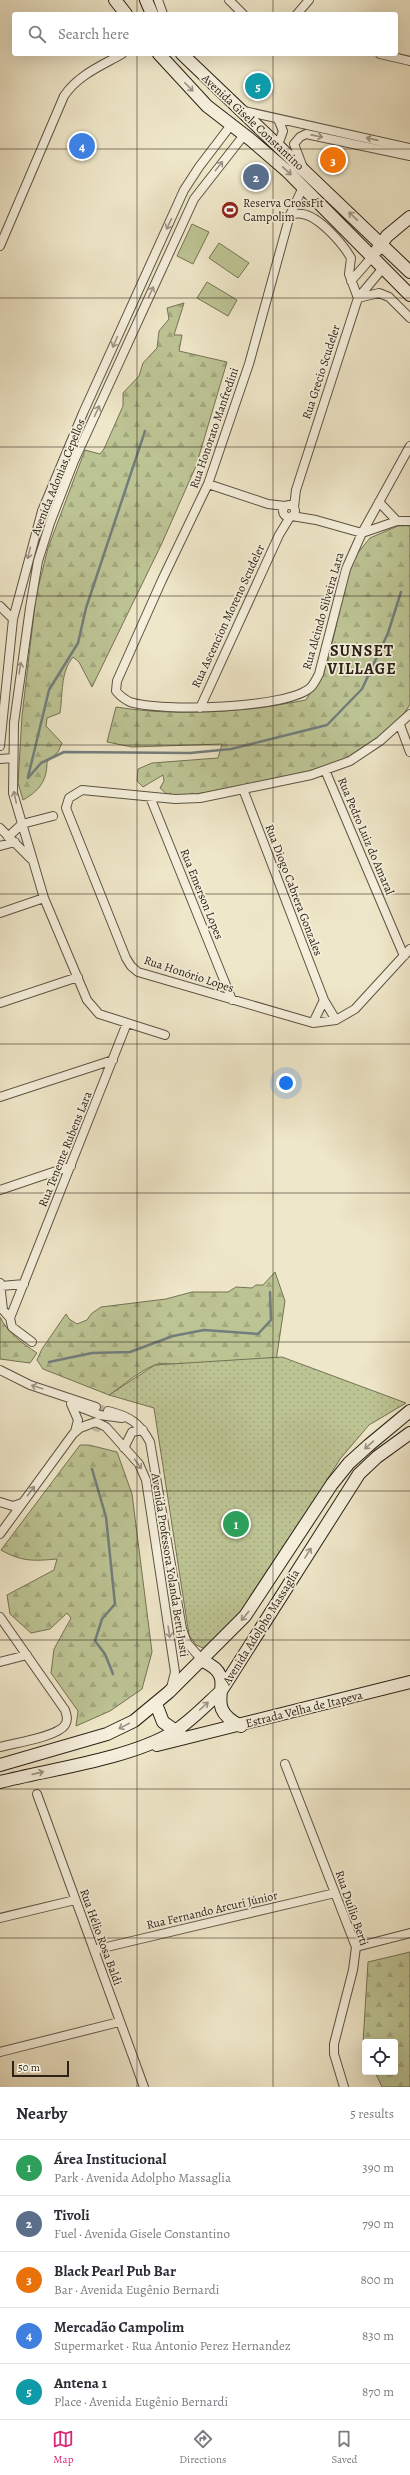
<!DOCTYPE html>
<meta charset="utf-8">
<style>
body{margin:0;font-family:Alegreya,serif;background:#f2f2f3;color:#2b2b33}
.controls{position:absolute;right:12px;bottom:12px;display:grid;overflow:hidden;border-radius:4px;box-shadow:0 4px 16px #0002}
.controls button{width:36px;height:36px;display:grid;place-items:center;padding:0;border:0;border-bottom:1px solid #e1e1e2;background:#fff;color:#2b2b33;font:20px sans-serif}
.scale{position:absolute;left:12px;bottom:10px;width:57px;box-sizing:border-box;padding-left:4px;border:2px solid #2c2216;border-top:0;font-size:11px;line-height:14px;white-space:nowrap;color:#2c2216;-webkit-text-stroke:3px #f5efdc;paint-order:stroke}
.you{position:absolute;left:286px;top:1083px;width:14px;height:14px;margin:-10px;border:3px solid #fff;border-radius:50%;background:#1a73e8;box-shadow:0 0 0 6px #1a73e833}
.badge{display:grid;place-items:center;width:26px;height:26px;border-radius:50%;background:#db2777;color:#fff;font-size:13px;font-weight:700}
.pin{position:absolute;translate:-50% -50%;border:2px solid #fff;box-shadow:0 1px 4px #0006}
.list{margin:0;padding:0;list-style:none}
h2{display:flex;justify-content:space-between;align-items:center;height:52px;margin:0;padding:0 16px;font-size:17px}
h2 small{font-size:13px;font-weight:400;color:#7c7c81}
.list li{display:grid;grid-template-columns:26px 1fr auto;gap:12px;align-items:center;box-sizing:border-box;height:56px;padding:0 16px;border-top:1px solid #e1e1e2}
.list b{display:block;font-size:15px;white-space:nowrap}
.list p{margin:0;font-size:13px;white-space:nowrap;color:#7c7c81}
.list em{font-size:13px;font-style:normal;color:#7c7c81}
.icon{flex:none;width:22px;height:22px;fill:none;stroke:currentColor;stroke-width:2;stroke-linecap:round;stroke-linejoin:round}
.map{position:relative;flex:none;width:410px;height:2087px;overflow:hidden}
.search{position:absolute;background:#fff;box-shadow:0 4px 16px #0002;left:12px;right:12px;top:12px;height:44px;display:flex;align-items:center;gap:10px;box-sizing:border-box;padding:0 14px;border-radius:4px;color:#7c7c81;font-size:15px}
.sheet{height:332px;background:#fff}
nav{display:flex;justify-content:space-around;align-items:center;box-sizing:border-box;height:56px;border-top:1px solid #e1e1e2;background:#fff;font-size:11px;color:#7c7c81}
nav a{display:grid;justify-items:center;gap:2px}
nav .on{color:#db2777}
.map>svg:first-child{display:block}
.green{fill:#bdc494;stroke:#747355}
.forest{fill:url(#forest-firs);stroke:#747355}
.park{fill:url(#park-dots);stroke:#747355}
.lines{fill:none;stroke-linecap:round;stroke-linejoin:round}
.stream{stroke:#727e7d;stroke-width:2.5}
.street-tunnel{stroke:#c8c0a5;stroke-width:8;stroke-dasharray:8 4;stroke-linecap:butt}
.street-casing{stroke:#5d5343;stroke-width:10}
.secondary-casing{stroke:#2c2216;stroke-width:14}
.street{stroke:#f5efdc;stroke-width:8}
.secondary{stroke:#f5efdc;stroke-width:12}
.oneway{stroke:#9b9383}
.grid{fill:none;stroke:#2c2216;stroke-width:1;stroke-opacity:0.55}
.labels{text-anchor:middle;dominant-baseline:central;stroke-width:3.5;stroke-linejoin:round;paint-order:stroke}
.street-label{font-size:12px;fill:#2c2216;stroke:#f5efdc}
.poi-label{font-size:12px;fill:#2c2216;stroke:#f5efdc;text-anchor:start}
.district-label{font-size:16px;font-weight:bold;letter-spacing:1px;fill:#2c2216;stroke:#f5efdc}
</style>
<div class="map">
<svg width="410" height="2087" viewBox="0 0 410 2087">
<defs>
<pattern id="forest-firs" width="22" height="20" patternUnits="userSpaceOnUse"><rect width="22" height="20" fill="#bdc494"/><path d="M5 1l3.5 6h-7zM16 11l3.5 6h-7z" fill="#a3a87f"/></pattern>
<pattern id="park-dots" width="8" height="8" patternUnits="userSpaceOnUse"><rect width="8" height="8" fill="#bdc494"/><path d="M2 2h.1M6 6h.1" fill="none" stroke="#a3a87f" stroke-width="1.8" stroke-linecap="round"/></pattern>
</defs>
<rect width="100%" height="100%" fill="#efe7c9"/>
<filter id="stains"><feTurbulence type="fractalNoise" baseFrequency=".005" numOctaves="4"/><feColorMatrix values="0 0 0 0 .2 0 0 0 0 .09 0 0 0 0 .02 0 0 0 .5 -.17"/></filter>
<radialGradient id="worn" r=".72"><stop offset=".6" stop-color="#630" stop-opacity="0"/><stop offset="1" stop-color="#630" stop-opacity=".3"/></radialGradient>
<path class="green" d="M192,224l17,8 -16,32 -16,-8z
M219,243l30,20 -11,15 -29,-20z
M207,282l30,18 -9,16 -31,-18z"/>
<path class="forest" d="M184,303l-10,32h8l-3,16 48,11 -31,104 -34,77 -70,144 -13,-25 -6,-5c-13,16 -10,37 -13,56l-13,5 -1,8 16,17 -4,9 -11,10c0,19 -8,29 -24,38l-5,-17 4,-67 14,-120 12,-48 37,-98 15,4 4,-5 19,-43v-13l16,-17 4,-13 14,-15 2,-17 10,-12 -2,-11z
M400,525l10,1v178c-11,21 -41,46 -63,55 -25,11 -51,16 -77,21 -34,7 -67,16 -102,15l-8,-7 4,-7 -1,-6 -20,12 -6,-6 1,-12 14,-6 66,-5 4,-14 -90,3 -25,-5 9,-35c64,10 127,5 190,-7l22,-39 20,-86 8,-20 14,-17z
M275,1272l10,29 -9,60 -107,3c-16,-6 -46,22 -60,31l-66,-26 -6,-9 5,-11 24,-35 3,5 8,5 10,-4 4,-6 10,-7 65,-8 26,-7h36l8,-5 16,1 4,-3h7z
M0,1317c8,16 22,26 37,36l-7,10 -30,-4z
M80,1445h9l28,7 15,42 20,158 -10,37 -32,22 -34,15 2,-15 -27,-38 3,-24 17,-31 -4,-5 -17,16 -19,4 -21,-19 -3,-19 47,-25 3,-11c-23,2 -35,3 -56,-9z
M410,1952v135h-28l-7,-15h20v-30h-30v7l-2,-6 5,-81z"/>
<path class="park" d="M282,1357l124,46 -37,22 -29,34 -80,129 -23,31 -26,28 -8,1 -7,-3 -7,-10 -35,-227 -45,-13 46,-30z"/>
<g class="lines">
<path class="stream" d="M28,777l21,-87 29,-47 8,-35 59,-177
M28,778l13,-15 23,-11 126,1 41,-4 96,-24 35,-36 26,-56 13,-41
M49,1362l43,-9 38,-1 43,-16 31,-6 54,4 13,-14 -1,-28
M92,1469l14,48 9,87 -13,15 -7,22 10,13 8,20"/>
<path class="street-tunnel" d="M96,1407l12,4
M93,1426l10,4"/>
<defs>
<path id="street" d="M158,0l5,14
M229,0l14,14
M297,14l12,-14
M380,54l30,7
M244,111l166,37
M278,145l5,-14 -5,-12
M302,165l-8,-21 6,-7 6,-3 104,22
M303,187l-13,28 -41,149 -41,120 -46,96 -45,101 -1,10c4,5 8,8 14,11 30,10 159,7 181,-15 3,-3 6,-9 8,-13l27,-105 16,-36 35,-12h13
M290,215c4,-1 9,-2 12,-1 17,2 41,30 49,44l-2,16 9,24 21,-5 10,4 21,21
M0,246l64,-150c14,-21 37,-30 58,-42
M351,281l21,-24
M208,484l60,20 17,2
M379,502l18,19
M283 511a6 6 0 1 1 12 0a6 6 0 1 1-12 0Z
M294,507l2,-17 62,-192 25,-30
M292,516l24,4 46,13 48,-87
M0,606l13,13
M200,708l79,-173 11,-18
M410,714l-30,27 -30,20 -39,14 -111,23 -25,1 -93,-9 -13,8 -3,10 60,150 5,8 7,6 175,51 23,-3 19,-11 55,-60
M400,725l10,27
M0,746l13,-127 29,-108 41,-98 101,-223 15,-23 32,-42
M0,759l13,-1
M325,770l79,186
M243,789l81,211 12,20
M150,797l82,203
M0,828l31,31
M8,837l14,-13 31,-8
M0,846l15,-4
M0,913l44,-15
M0,1003l78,-26
M313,1023l11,-23
M165,1035l-66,-21 -12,-14 -43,-102 -31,-105 1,-70 16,-115 8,-47 12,-38 24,-62 120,-262 50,-64
M0,1097l113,-37
M0,1190l71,-24
M0,1283l3,27 7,8 2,9 20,15
M1,1286l23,-2
M10,1318l117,-295
M0,1370l30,15 66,22
M71,1404l7,16 -3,12
M74,1405l26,10 22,3
M108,1411c21,5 32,12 42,31l32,187 5,14 16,18
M84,1426l12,-4 10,5 33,37 7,16 29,192 -4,16
M124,1448l8,-16 11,-2
M0,1502l13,4 9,-3
M0,1534l73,-100 7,-6 8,-3
M0,1617l65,93c2,6 3,10 0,15 -8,12 -51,18 -65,22
M0,1662l27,-7
M285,1764l71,183 -3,23 -19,74v10l10,33
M37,1794l107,293
M0,1918l75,-18
M356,1947l54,-14
M94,1950l241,-57
M0,2052l119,-30"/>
<path id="secondary" d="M115,0l11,14
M146,0l6,14
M159,54l48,52 44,34 37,32 122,123
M182,54l228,218
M377,250l10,-14 23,-19
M203,1661c42,19 -7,43 38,65
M156,1704l7,18 17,12
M157,1745l253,-63
M0,1765l107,-31 27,-13 35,-29 76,-76 87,-132 17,-21 20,-18 41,-34
M0,1782c51,-13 128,-23 172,-49 18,-11 34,-28 49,-42l138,-217 18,-17 33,-24"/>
</defs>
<use href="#street" class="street-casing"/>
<use href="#secondary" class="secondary-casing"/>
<use href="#street" class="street"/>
<use href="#secondary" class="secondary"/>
</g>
<defs><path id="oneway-shaft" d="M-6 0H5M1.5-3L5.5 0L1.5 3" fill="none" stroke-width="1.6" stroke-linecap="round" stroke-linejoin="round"/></defs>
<g class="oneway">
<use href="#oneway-shaft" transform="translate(189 87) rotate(46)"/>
<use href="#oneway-shaft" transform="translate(317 136) rotate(11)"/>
<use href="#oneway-shaft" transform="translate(372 139) rotate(-167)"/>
<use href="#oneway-shaft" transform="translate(219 166) rotate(-52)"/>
<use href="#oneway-shaft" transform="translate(287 171) rotate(43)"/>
<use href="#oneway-shaft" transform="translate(353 216) rotate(-136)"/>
<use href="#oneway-shaft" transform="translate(169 224) rotate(115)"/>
<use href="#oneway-shaft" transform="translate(151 292) rotate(-65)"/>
<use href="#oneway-shaft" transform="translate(115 342) rotate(114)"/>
<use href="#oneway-shaft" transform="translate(97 411) rotate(-65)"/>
<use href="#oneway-shaft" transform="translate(29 553) rotate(104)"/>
<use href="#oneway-shaft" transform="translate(20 668) rotate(-81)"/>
<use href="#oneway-shaft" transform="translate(15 797) rotate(-102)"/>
<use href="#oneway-shaft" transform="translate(37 1387) rotate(-163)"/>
<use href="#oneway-shaft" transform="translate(369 1445) rotate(139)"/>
<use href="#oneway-shaft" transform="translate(138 1464) rotate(54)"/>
<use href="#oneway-shaft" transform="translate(31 1491) rotate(-53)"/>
<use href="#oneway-shaft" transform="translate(308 1553) rotate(-58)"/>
<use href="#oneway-shaft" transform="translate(245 1616) rotate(129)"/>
<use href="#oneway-shaft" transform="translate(169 1632) rotate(81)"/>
<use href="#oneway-shaft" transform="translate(204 1706) rotate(-42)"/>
<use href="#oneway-shaft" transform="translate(124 1726) rotate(152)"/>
<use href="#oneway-shaft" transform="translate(38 1773) rotate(-13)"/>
</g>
<path class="grid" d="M137,0v14M273,0v14M137,54v2033M273,54v2033M0,149h410M0,298h410M0,447h410M0,596h410M0,745h410M0,894h410M0,1044h410M0,1193h410M0,1342h410M0,1491h410M0,1640h410M0,1789h410M0,1938h410"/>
<defs>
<symbol id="stadium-disc" viewBox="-11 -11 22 22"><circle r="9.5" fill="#8f2418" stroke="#f5efdc"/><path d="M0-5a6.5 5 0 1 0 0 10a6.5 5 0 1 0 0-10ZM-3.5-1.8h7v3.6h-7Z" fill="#fff"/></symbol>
</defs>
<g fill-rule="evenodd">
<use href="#stadium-disc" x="220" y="200" width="20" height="20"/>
</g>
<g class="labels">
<g class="street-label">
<text transform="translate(253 122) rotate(43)">Avenida Gisele Constantino</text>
<text transform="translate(321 372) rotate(-72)">Rua Grecio Scudeler</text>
<text transform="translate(214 428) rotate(-71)">Rua Honorato Manfredini</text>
<text transform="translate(58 477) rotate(-68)">Avenida Adonias Cepellos</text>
<text transform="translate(323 611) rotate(-74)">Rua Alcindo Silveira Lara</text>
<text transform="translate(228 616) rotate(-65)">Rua Ascencion Moreno Scudeler</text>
<text transform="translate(366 836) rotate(67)">Rua Pedro Luiz do Amaral</text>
<text transform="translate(294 890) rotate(69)">Rua Diogo Cabrera Gonzales</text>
<text transform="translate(202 894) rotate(68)">Rua Emerson Lopes</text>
<text transform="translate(189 974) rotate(18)">Rua Honório Lopes</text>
<text transform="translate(65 1149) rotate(-68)">Rua Tenente Rubens Lara</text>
<text transform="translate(170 1565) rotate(81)">Avenida Professora Yolanda Berti Justi</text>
<text transform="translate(261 1627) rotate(-58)">Avenida Adolpho Massaglia</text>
<text transform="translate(304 1709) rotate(-14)">Estrada Velha de Itapeva</text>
<text transform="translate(352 1908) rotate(71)">Rua Duílio Berti</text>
<text transform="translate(212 1910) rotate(-13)">Rua Fernando Arcuri Júnior</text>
<text transform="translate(101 1937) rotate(70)">Rua Hélio Rosa Baldi</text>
</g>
<g class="poi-label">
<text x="243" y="203">Reserva CrossFit<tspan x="243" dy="14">Campolim</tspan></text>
</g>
<g class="district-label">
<text x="362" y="651">SUNSET<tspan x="362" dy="18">VILLAGE</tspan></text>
</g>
</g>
<rect width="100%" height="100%" filter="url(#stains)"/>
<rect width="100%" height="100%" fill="url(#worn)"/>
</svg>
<div class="controls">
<button><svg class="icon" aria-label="locate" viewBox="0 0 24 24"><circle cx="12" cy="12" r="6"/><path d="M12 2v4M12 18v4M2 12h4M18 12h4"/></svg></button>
</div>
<div class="scale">50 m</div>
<div class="you"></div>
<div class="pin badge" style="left:236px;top:1524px;background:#2e9e5b">1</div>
<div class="pin badge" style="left:256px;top:177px;background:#5c6f8a">2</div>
<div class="pin badge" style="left:333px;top:160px;background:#e8710a">3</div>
<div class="pin badge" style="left:82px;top:146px;background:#3f7fe0">4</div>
<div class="pin badge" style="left:258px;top:86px;background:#0f9aa8">5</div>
<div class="search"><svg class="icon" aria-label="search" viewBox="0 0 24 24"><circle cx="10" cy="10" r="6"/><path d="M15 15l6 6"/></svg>Search here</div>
</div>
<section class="sheet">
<h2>Nearby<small>5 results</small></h2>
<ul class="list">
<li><span class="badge" style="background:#2e9e5b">1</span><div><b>Área Institucional</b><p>Park · Avenida Adolpho Massaglia</p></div><em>390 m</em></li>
<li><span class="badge" style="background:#5c6f8a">2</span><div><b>Tivoli</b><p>Fuel · Avenida Gisele Constantino</p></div><em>790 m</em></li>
<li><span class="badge" style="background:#e8710a">3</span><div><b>Black Pearl Pub Bar</b><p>Bar · Avenida Eugênio Bernardi</p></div><em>800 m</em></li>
<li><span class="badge" style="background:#3f7fe0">4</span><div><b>Mercadão Campolim</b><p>Supermarket · Rua Antonio Perez Hernandez</p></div><em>830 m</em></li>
<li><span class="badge" style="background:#0f9aa8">5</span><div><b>Antena 1</b><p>Place · Avenida Eugênio Bernardi</p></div><em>870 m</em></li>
</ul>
</section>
<nav>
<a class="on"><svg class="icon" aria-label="map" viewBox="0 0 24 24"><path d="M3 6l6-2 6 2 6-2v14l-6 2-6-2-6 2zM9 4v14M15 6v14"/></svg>Map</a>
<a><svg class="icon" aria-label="directions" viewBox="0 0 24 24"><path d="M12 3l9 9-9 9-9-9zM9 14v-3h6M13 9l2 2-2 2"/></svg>Directions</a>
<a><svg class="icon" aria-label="saved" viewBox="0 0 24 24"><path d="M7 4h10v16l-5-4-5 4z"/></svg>Saved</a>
</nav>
